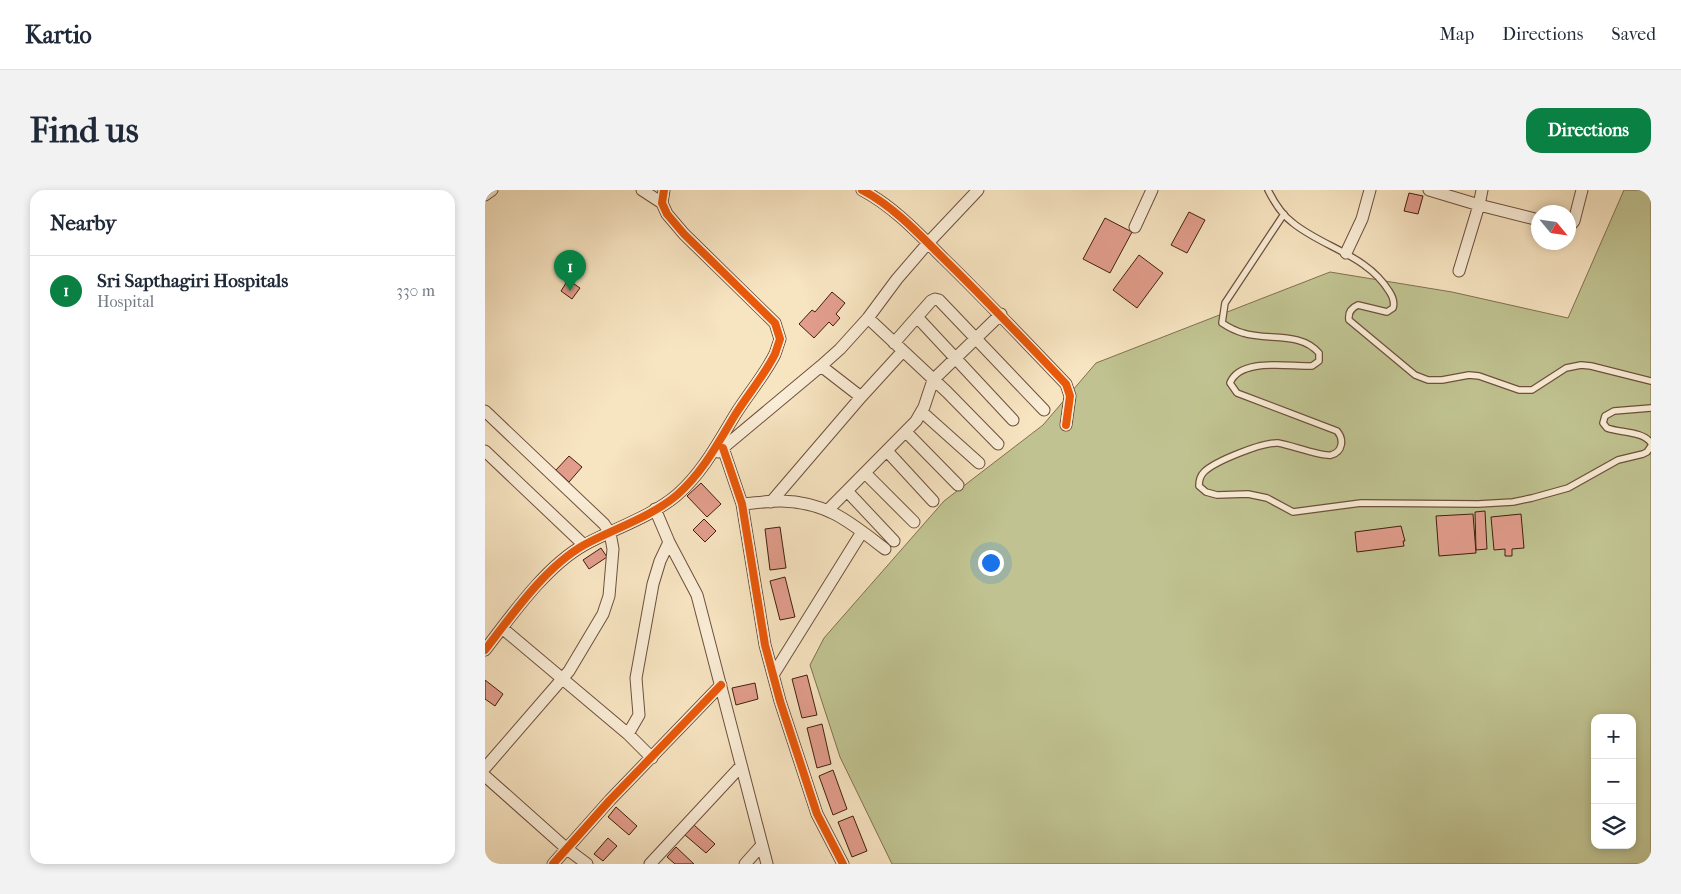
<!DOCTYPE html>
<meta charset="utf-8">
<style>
body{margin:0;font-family:"IM FELL French Canon",serif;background:#f2f2f3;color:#1f2937}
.controls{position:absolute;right:15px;bottom:15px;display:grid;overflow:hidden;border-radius:10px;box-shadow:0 2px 8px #0003}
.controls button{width:45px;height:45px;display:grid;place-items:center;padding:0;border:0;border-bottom:1px solid #e0e1e3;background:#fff;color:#1f2937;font:25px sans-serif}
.compass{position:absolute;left:1046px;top:15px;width:45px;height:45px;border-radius:50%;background:#fff;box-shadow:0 2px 8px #0003;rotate:119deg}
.you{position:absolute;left:505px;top:372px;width:18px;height:18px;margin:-12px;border:4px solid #fff;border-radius:50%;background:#1a73e8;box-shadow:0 0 0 8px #1a73e833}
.badge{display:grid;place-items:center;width:32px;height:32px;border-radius:50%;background:#0b8043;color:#fff;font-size:16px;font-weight:700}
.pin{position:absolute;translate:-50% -41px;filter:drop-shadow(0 1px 2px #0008)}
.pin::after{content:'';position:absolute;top:26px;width:18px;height:15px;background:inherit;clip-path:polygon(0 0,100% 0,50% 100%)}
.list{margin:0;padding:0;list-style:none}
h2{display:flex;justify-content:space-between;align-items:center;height:65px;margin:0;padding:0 20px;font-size:21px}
h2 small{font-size:16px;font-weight:400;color:#747a83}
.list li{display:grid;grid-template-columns:32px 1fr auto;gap:15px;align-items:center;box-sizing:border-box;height:70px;padding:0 20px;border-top:1px solid #e0e1e3}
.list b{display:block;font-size:19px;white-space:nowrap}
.list p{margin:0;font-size:16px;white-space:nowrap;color:#747a83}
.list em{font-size:16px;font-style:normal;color:#747a83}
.icon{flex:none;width:28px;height:28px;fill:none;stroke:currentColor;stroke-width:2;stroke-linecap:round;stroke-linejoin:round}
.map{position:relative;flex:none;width:1166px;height:674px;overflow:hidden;border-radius:15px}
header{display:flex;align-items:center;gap:30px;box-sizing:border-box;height:70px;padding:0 25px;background:#fff;border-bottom:1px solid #e0e1e3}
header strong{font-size:24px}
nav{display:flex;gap:28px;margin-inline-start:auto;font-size:18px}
.intro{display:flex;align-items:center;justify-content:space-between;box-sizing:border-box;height:120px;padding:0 30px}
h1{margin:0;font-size:35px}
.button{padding:12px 22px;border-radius:15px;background:#0b8043;color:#fff;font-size:18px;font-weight:700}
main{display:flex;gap:30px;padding:0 30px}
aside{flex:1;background:#fff;border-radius:15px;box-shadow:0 2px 8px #0003}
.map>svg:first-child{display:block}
.green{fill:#c0c391;stroke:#807050;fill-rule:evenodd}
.building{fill:#e29d8c;stroke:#401e0f}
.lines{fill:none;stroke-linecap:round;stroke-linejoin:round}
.lane-casing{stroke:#6e503c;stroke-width:8}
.street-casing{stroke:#6e503c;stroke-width:13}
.lane{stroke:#faedd7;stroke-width:5.5}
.street{stroke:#faedd7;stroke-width:11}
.cycleway-casing{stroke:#faedd7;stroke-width:11}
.cycleway{stroke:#e8590c;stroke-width:8}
</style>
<header>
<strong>Kartio</strong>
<nav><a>Map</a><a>Directions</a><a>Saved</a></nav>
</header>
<div class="intro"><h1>Find us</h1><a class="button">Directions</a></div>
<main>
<aside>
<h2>Nearby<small></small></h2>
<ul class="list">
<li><span class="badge">1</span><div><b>Sri Sapthagiri Hospitals</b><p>Hospital</p></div><em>330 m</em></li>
</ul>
</aside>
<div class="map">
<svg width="1166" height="674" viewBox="0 0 1166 674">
<rect width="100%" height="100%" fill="#f7e4c1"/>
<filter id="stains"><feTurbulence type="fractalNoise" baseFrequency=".004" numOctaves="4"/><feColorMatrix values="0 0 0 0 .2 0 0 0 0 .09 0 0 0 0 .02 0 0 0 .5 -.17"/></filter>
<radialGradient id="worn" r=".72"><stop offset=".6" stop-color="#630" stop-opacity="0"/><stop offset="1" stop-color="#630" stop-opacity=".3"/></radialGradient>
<path class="green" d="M1139,0h27v674h-759l-52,-107 -30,-92 14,-27 120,-137 99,-76 53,-62 234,-91 122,20 116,26zM1110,528h37v127h-37z"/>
<path class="building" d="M924,3l14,3 -5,18 -14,-3z
M704,22l16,8 -18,33 -16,-8z
M620,28l27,14 -22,41 -27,-14z
M654,65l24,18 -26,35 -24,-18z
M83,90l12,8 -8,11 -11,-8z
M347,102l13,11 -9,11 4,4 -7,8 -4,-4 -15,16 -15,-14 13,-14 3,2z
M84,266l13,11 -13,15 -13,-12z
M216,293l20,21 -14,13 -20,-21z
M1000,321l2,38 -11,1 -1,-38z
M988,324l3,39 -37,3 -3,-40z
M1036,324l3,34 -12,1v7h-7v-7l-11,1 -3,-33z
M219,329l12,12 -11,11 -12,-12z
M916,336l4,15h-2l1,5 -47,6 -2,-20z
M295,337l6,41 -16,2 -5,-41z
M116,358l6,9 -18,12 -6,-9z
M300,387l10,40 -15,3 -10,-39z
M322,485l10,40 -15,3 -10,-39z
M0,490l18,14 -8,12 -10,-7z
M270,493l3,16 -22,6 -4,-17z
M337,534l9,40 -14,4 -10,-40z
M348,580l14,39 -14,6 -14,-39z
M131,617l21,19 -8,9 -21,-18z
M368,626l14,35 -15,6 -14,-35z
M209,635l21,19 -9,9 -21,-18z
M123,648l9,8 -14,15 -9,-7z
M191,657l18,17h-19l-8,-7z"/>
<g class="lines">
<defs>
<path id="lane" d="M783,0c6,12 14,25 25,33 31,25 74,32 96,68 4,6 6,11 4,17l-6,4 -29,-7c-7,3 -10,8 -9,15l66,55 13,5h14l27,-5 10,1 40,14h13l34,-22 15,-3 10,1 60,15
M799,24l-59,89 -3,20c6,4 14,8 21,10 25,8 57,-2 76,20v8l-7,5c-22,1 -72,-9 -82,17l7,10 100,38c7,8 6,21 -6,24 -9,2 -40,-10 -53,-12 -15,-1 -63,18 -74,29 -4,4 -5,8 -5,14l7,6 11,3 31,-1 19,4 26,14 68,-9 117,1 35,-2 19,-4 36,-10 50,-28 25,-6 4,-2 4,-6
M1166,218l-37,3 -9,5 -2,7 4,5c13,5 36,3 44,15"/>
<path id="street" d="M157,0l20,13
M377,0c31,16 57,44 82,69 42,41 82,83 122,125l4,12 -4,29
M944,0l50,15 3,-15
M0,5l7,-5
M650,37l17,-37
M1084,37l5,-6 8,-31
M861,63l16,-34 8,-29
M974,81l20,-66 60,15
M432,127l96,103
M383,128l79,74 51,52
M409,153l37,-42 4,-2 4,1 105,110
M336,176l40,31
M0,221l119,113 6,9 3,16 -4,47 -6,18 -34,57 -84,97
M437,222l57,51
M421,242l52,53
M238,258l19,56 23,141 15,56 37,113 26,50
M0,261l99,94
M402,261l46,50
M233,262l103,-86 19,-17 28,-31 29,-39 31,-36 50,-53
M380,283l49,49
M362,301l47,50
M286,312l90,-105 42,-46
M257,314c13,-1 26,-3 39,-3 46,1 69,21 104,48
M170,319l14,33 28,53 70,269
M343,320l88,-89 8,-14 9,-27 68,-66
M17,438l126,106 24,24
M0,460c27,-35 60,-83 99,-105 29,-16 67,-28 93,-50 26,-23 41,-52 58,-80 13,-21 29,-39 40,-61l5,-15 -5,-16 -91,-89 -17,-20 -5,-11 2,-13
M288,485l89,-143
M143,544l11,-19 -3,-37 17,-94 7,-23 9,-19
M0,586l82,73 20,15
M68,674l57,-64 111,-115
M165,674l91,-98
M260,674l16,-18"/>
</defs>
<use href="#lane" class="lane-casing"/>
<use href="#street" class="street-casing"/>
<use href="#lane" class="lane"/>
<use href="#street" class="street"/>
<defs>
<path id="cycleway" d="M377,0c31,16 57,44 82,69 42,41 82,83 122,125l4,12 -4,29
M238,258l19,56 23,141 15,56 37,113 26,50
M0,460c27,-35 60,-83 99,-105 29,-16 67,-28 93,-50 26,-23 41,-52 58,-80 13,-21 29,-39 40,-61l5,-15 -5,-16 -91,-89 -17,-20 -5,-11 2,-13
M68,674l57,-64 111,-115"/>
</defs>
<use href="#cycleway" class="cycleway-casing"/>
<use href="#cycleway" class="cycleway"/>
</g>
<rect width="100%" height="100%" filter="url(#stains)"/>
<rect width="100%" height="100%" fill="url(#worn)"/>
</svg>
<div class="controls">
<button>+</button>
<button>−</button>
<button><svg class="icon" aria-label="layers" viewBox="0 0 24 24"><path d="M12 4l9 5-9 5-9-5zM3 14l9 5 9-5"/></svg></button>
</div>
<svg class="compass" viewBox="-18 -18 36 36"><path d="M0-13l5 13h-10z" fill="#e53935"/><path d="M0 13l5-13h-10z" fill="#747a83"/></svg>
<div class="you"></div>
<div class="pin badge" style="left:85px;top:101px">1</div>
</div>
</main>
